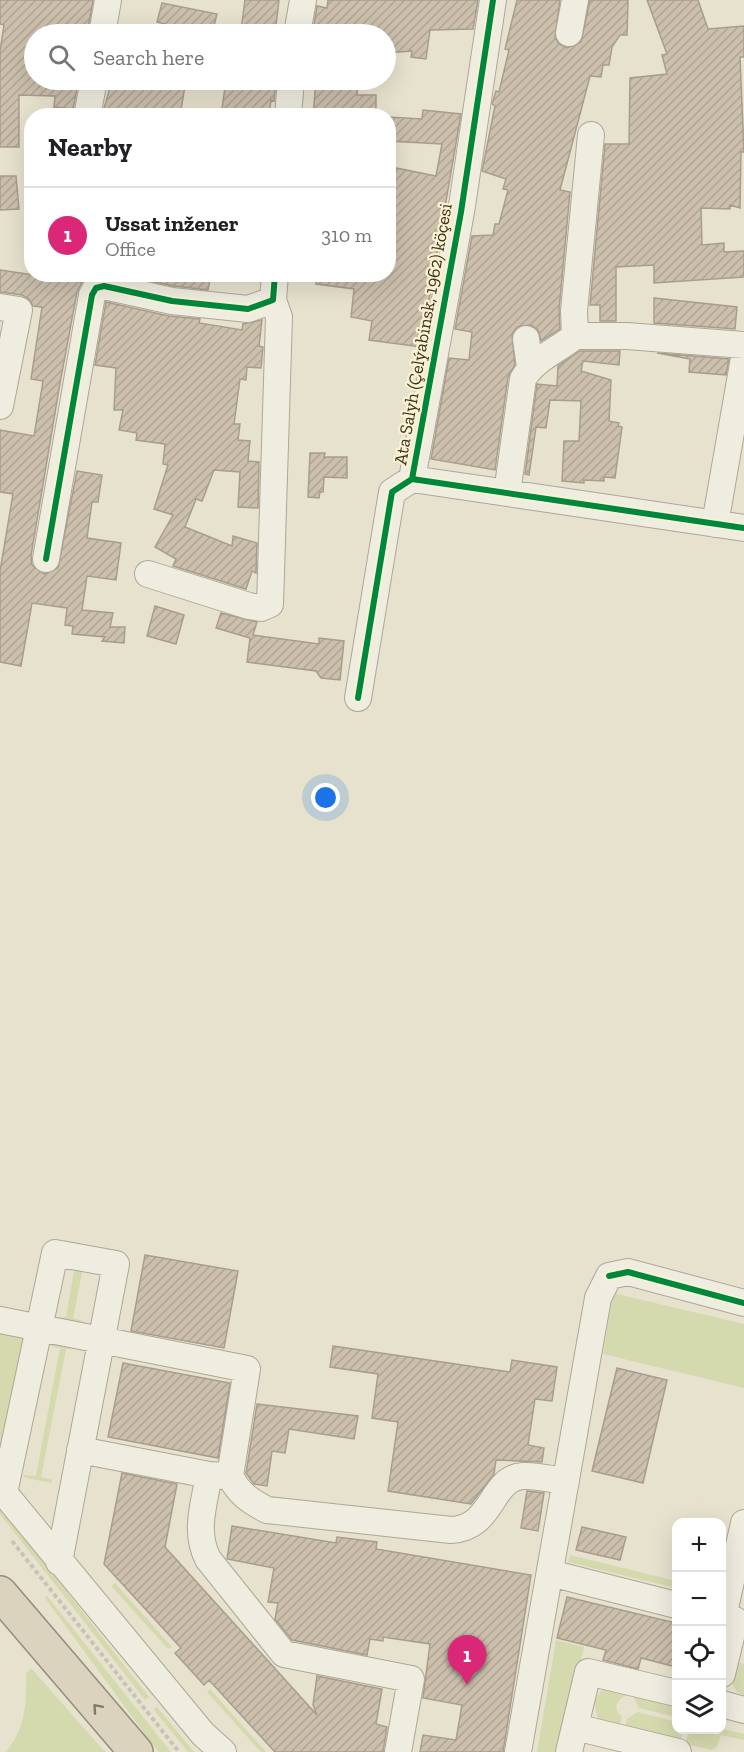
<!DOCTYPE html>
<meta charset="utf-8">
<style>
body{margin:0;font-family:"Zilla Slab",serif;background:#f6f6f6;color:#202124}
.controls{position:absolute;right:18px;bottom:18px;display:grid;overflow:hidden;border-radius:12px;box-shadow:0 6px 24px #0002}
.controls button{width:54px;height:54px;display:grid;place-items:center;padding:0;border:0;border-bottom:2px solid #e0e0e0;background:#fff;color:#202124;font:30px sans-serif}
.you{position:absolute;left:326px;top:798px;width:21px;height:21px;margin:-15px;border:4px solid #fff;border-radius:50%;background:#1a73e8;box-shadow:0 0 0 9px #1a73e833}
.badge{display:grid;place-items:center;width:39px;height:39px;border-radius:50%;background:#db2777;color:#fff;font-size:20px;font-weight:700}
.pin{position:absolute;translate:-50% -50px;filter:drop-shadow(0 2px 3px #0008)}
.pin::after{content:'';position:absolute;top:32px;width:21px;height:18px;background:inherit;clip-path:polygon(0 0,100% 0,50% 100%)}
.list{margin:0;padding:0;list-style:none}
h2{display:flex;justify-content:space-between;align-items:center;height:78px;margin:0;padding:0 24px;font-size:26px}
h2 small{font-size:20px;font-weight:400;color:#757577}
.list li{display:grid;grid-template-columns:39px 1fr auto;gap:18px;align-items:center;box-sizing:border-box;height:96px;padding:0 24px;border-top:2px solid #e0e0e0}
.list b{display:block;font-size:22px;white-space:nowrap}
.list p{margin:0;font-size:20px;white-space:nowrap;color:#757577}
.list em{font-size:20px;font-style:normal;color:#757577}
.icon{flex:none;width:33px;height:33px;fill:none;stroke:currentColor;stroke-width:2;stroke-linecap:round;stroke-linejoin:round}
.map{position:relative;flex:none;width:744px;height:1752px;overflow:hidden}
.search{position:absolute;background:#fff;box-shadow:0 6px 24px #0002;left:24px;top:24px;width:372px;height:66px;display:flex;align-items:center;gap:15px;box-sizing:border-box;padding:0 21px;border-radius:33px;color:#757577;font-size:22px}
.panel{position:absolute;background:#fff;box-shadow:0 6px 24px #0002;left:24px;top:108px;width:372px;height:174px;border-radius:24px}
.map>svg:first-child{display:block}
.green{fill:#d4d9ae}
.building{fill:url(#building-hatch);stroke:#a89d8c;stroke-width:1.5}
.lines{fill:none;stroke-linecap:round;stroke-linejoin:round}
.minor-casing{stroke:#ada796;stroke-width:28}
.highway-casing{stroke:#928c7d;stroke-width:36}
.path{stroke:#c8c3b6;stroke-width:4;stroke-dasharray:4.5 3;stroke-linecap:butt}
.minor{stroke:#efece0;stroke-width:26}
.highway{stroke:#dbd3be;stroke-width:33}
.cycleway-casing{stroke:#f9f2d3;stroke-width:10}
.cycleway{stroke:#00873e;stroke-width:6}
.oneway{stroke:#847965}
.labels{text-anchor:middle;dominant-baseline:central;stroke-width:4.5;stroke-linejoin:round;paint-order:stroke}
.street-label{font-size:18px;fill:#3d301d;stroke:#f9f2d3}
</style>
<div class="map">
<svg width="744" height="1752" viewBox="0 0 744 1752">
<defs>
<pattern id="building-hatch" width="6" height="6" patternUnits="userSpaceOnUse" patternTransform="scale(1.5)"><rect width="6" height="6" fill="#ccc0ad"/><path d="M-1 1l2-2M0 6l6-6M5 7l2-2" fill="none" stroke="#b0a594"/></pattern>
</defs>
<rect width="100%" height="100%" fill="#e7e2cd"/>
<path class="green" d="M75,1266l8,2 -10,50 10,3 1,3 -30,-6 12,-1z
M613,1293l131,31v64l-141,-34z
M0,1331l25,6 -25,131z
M50,1341l29,7 -13,1 -25,128 11,3 -1,3 -29,-6 3,-2 11,1 24,-128 -9,-2z
M0,1506l149,191 -4,3 -145,-186z
M570,1555l106,26v7l-108,-26z
M115,1583l57,64 -4,2 -57,-63z
M47,1596l124,156h-12l-6,-7 -108,-147z
M556,1640l28,7 -26,105h-21z
M737,1662l7,2v31l-7,-3 -5,-9z
M31,1668l67,76 8,8h-100c19,-23 21,-50 20,-78z
M607,1684l23,4 -2,7c-12,3 -16,14 -6,22l-3,10 -21,-7 -4,-20z
M210,1689l56,63h-5l-54,-60z
M634,1689l42,11v17l-37,-9 -6,-12z
M157,1707l37,45h-6l-34,-42z
M722,1711l3,7 -3,11 22,5v6l-23,-5 -5,13 -5,2 -26,-6 3,-9 10,-5h24z
M638,1712l38,10v8l7,3 -3,9 -55,-14 2,-9z"/>
<path class="building" d="M0,0h93l-6,34h-53v46h44l-1,8 -4,21 -19,-2 1,-11 -36,-1v52h-19v-96l4,-26 -4,-1z
M245,0h34l-4,34 -34,-4z
M328,0h150l-5,29 -43,1 -4,29 -15,-2 1,-6 -26,2v-19h-42v-8l-30,-1 3,-19 10,2z
M517,0h43l-5,37 4,7 8,4 14,-6 9,-42h38l-1,35h-7l-8,12 -3,18h-6l-2,12 -11,-1 -30,114 10,2 -11,118 1,19 -19,12 -3,-11 -7,-5 -14,2 -5,7 3,31 -7,12 -13,93 -64,-11 18,-101 20,2 3,-28 -17,-3 17,-93 21,-1 2,-11h4l9,-34 -5,-1 3,-10 -24,-8 13,-65 -3,-2 4,-13 3,1 10,-42 -4,-1z
M647,0h51l10,29 36,-3v31h-4l4,95h-3l-1,56 -10,-3v4l-29,-1 1,37 22,-2v9l20,-1v26l-90,6v-18l-38,2v54h-16v-16h-10l15,-161h24l1,-66 37,-4 -5,-19 5,-1z
M162,3l55,11 -5,20h-38l2,-7 -19,-5z
M112,80h74l-6,36h-78z
M226,80h50l-2,21 -3,-1 -2,16h-48z
M316,80h42l-1,15h19v21h-63z
M423,110l38,4 -40,233 -52,-7 3,-19 -21,-4 3,-28 -38,-5 1,-10h71v-103l8,1v-4l40,8 6,-32 -54,-3v-24l34,2z
M0,176h16l3,33 -19,1z
M0,270l82,12 -5,10 -17,91 -29,173 1,9 12,9 14,-6 19,-97 25,4 -4,27h-6l-5,36 34,5 -5,37 -29,-4 -5,34 31,3 -3,14h15l-1,16 -22,-2 3,-4 -33,-3 1,-8 -8,-1 2,-17 -35,-5 -11,63 -21,-4v-91l13,-77 -13,-2v-62l34,6 9,-55 -12,-2 11,-72 -9,-1 -4,-7 -7,-4 -22,-3z
M132,274h79l-3,16 -34,-4 -43,-9z
M654,298l83,9 -2,22 -81,-6z
M106,302l63,14 31,3 -1,4 43,7 1,-6 19,-4 -3,26 4,1 -2,21 -14,-1 -1,13 -6,-1 -6,45h6l-2,16 12,1 -2,20 11,1 -1,46 -20,-1 2,-35 -26,-2 -12,31 -6,-2 -11,28 47,19 1,-10 24,7 -1,30 -4,-2 -6,18 -73,-23 3,-7 -21,-12 18,-32 -19,-6 14,-44 -5,-1 2,-20 -29,-4 1,-7 -18,-3 4,-20h-9l2,-42 -21,-3z
M580,351h40l-1,14 -36,-4 -2,10 30,9 -2,41 10,2 -1,3 4,1 -7,51 -11,-1v4l-20,-1v3l-22,-2 2,-40h15l2,-40 -31,-1 -4,28 -10,-1 -7,48 -4,-1 12,-90 20,2 1,-20z
M657,353l72,6 -3,16 -37,-3 1,-13z
M310,453h15l-1,4h23v21l-23,-1 -1,15h-3l-1,6 -11,-1z
M155,606l29,9 -8,29 -29,-8z
M221,613l36,9 -4,13 66,9v-6l25,3 -4,39 -19,-2 -5,-7 -69,-9 3,-24 -34,-10z
M145,1255l93,16 -14,77 -93,-17z
M333,1346l177,26 2,-12 45,7 -5,34 -17,-2 -7,46 16,3 -2,14 -46,-2 -2,14 -23,30 -83,-13 10,-69 -26,-4 6,-44 -48,-7z
M123,1363l107,20 -12,75 -110,-21z
M617,1368l50,12 -24,103 -51,-12z
M257,1404l101,12 -4,23 -65,-10 -4,24 -13,-2 -5,35 -13,-2 -8,-11z
M122,1473l55,11 -12,63 152,168 -4,-10 4,-29 65,13 -6,35 11,3 -4,25h-108l-66,-72 -5,5 -29,-32 6,-5 -77,-84z
M527,1491l17,2 -6,38 -17,-3z
M232,1526l104,17 1,-6 40,5 -1,7 155,26 -28,177h-83l3,-17 33,5 6,-35 -39,-7 7,-54 -47,-7v4l-13,-2 -3,16 -75,-15 -17,-21 3,-16 -10,-1 6,-34 -47,-9z
M582,1527l44,10 -6,23 -44,-10z
M567,1597l109,26v44l-35,-9 -3,11 -35,-9 3,-10 -49,-12z"/>
<g class="lines">
<defs>
<path id="minor" d="M569,33l6,-33
M102,34l6,-34
M297,34l6,-34
M87,116l7,-36
M288,116l3,-36
M0,307l19,3 -19,96
M575,336l-1,-25 17,-176
M526,339l4,28
M412,479l332,49
M507,493l16,-114c11,-20 34,-28 52,-43h52l117,9
M715,524l29,-166
M46,559l46,-264 4,-7 8,-2 68,15 76,8 25,-9 2,-26
M148,574l101,32 12,2 9,-4 9,-287 -6,-17
M358,698l34,-206 20,-13 49,-267 32,-212
M0,1320l247,49 -17,107
M80,1450l129,25c-5,29 -15,57 -1,84l76,95 127,25 -13,73
M209,1475l21,1c9,18 20,25 37,34l184,20c43,-2 39,-52 72,-54 14,-1 30,4 43,5
M0,1488l203,246 20,18
M4,1493l51,-240 61,11 -57,298
M550,1573l126,32
M723,1617l21,-94
M722,1674l13,-54
M722,1704l22,6
M575,1727l103,25
M518,1752l80,-454 11,-22 19,-4 116,31
M569,1752l19,-80 88,21"/>
<path id="highway" d="M0,1593l136,159"/>
</defs>
<use href="#minor" class="minor-casing"/>
<use href="#highway" class="highway-casing"/>
<path class="path" d="M12,1541l167,211"/>
<use href="#minor" class="minor"/>
<use href="#highway" class="highway"/>
<defs>
<path id="cycleway" d="M412,479l332,49
M46,559l46,-264 4,-7 8,-2 68,15 76,8 25,-9 2,-26
M358,698l34,-206 20,-13 49,-267 32,-212
M609,1276l19,-4 116,31"/>
</defs>
<use href="#cycleway" class="cycleway-casing"/>
<use href="#cycleway" class="cycleway"/>
</g>
<defs><path id="oneway-chevron" d="M-2-3.5L2.5 0L-2 3.5" fill="none" stroke-width="1.6" stroke-linecap="round" stroke-linejoin="round" transform="scale(1.5)"/></defs>
<use class="oneway" href="#oneway-chevron" transform="translate(97 1708) rotate(-131)"/>
<g class="labels">
<g class="street-label">
<text transform="translate(423 334) rotate(-80)">Ata Salyh (Çelýabinsk, 1962) köçesi</text>
</g>
</g>
</svg>
<div class="controls">
<button>+</button>
<button>−</button>
<button><svg class="icon" aria-label="locate" viewBox="0 0 24 24"><circle cx="12" cy="12" r="6"/><path d="M12 2v4M12 18v4M2 12h4M18 12h4"/></svg></button>
<button><svg class="icon" aria-label="layers" viewBox="0 0 24 24"><path d="M12 4l9 5-9 5-9-5zM3 14l9 5 9-5"/></svg></button>
</div>
<div class="you"></div>
<div class="pin badge" style="left:467px;top:1685px">1</div>
<div class="search"><svg class="icon" aria-label="search" viewBox="0 0 24 24"><circle cx="10" cy="10" r="6"/><path d="M15 15l6 6"/></svg>Search here</div>
<section class="panel">
<h2>Nearby<small></small></h2>
<ul class="list">
<li><span class="badge">1</span><div><b>Ussat inžener</b><p>Office</p></div><em>310 m</em></li>
</ul>
</section>
</div>
